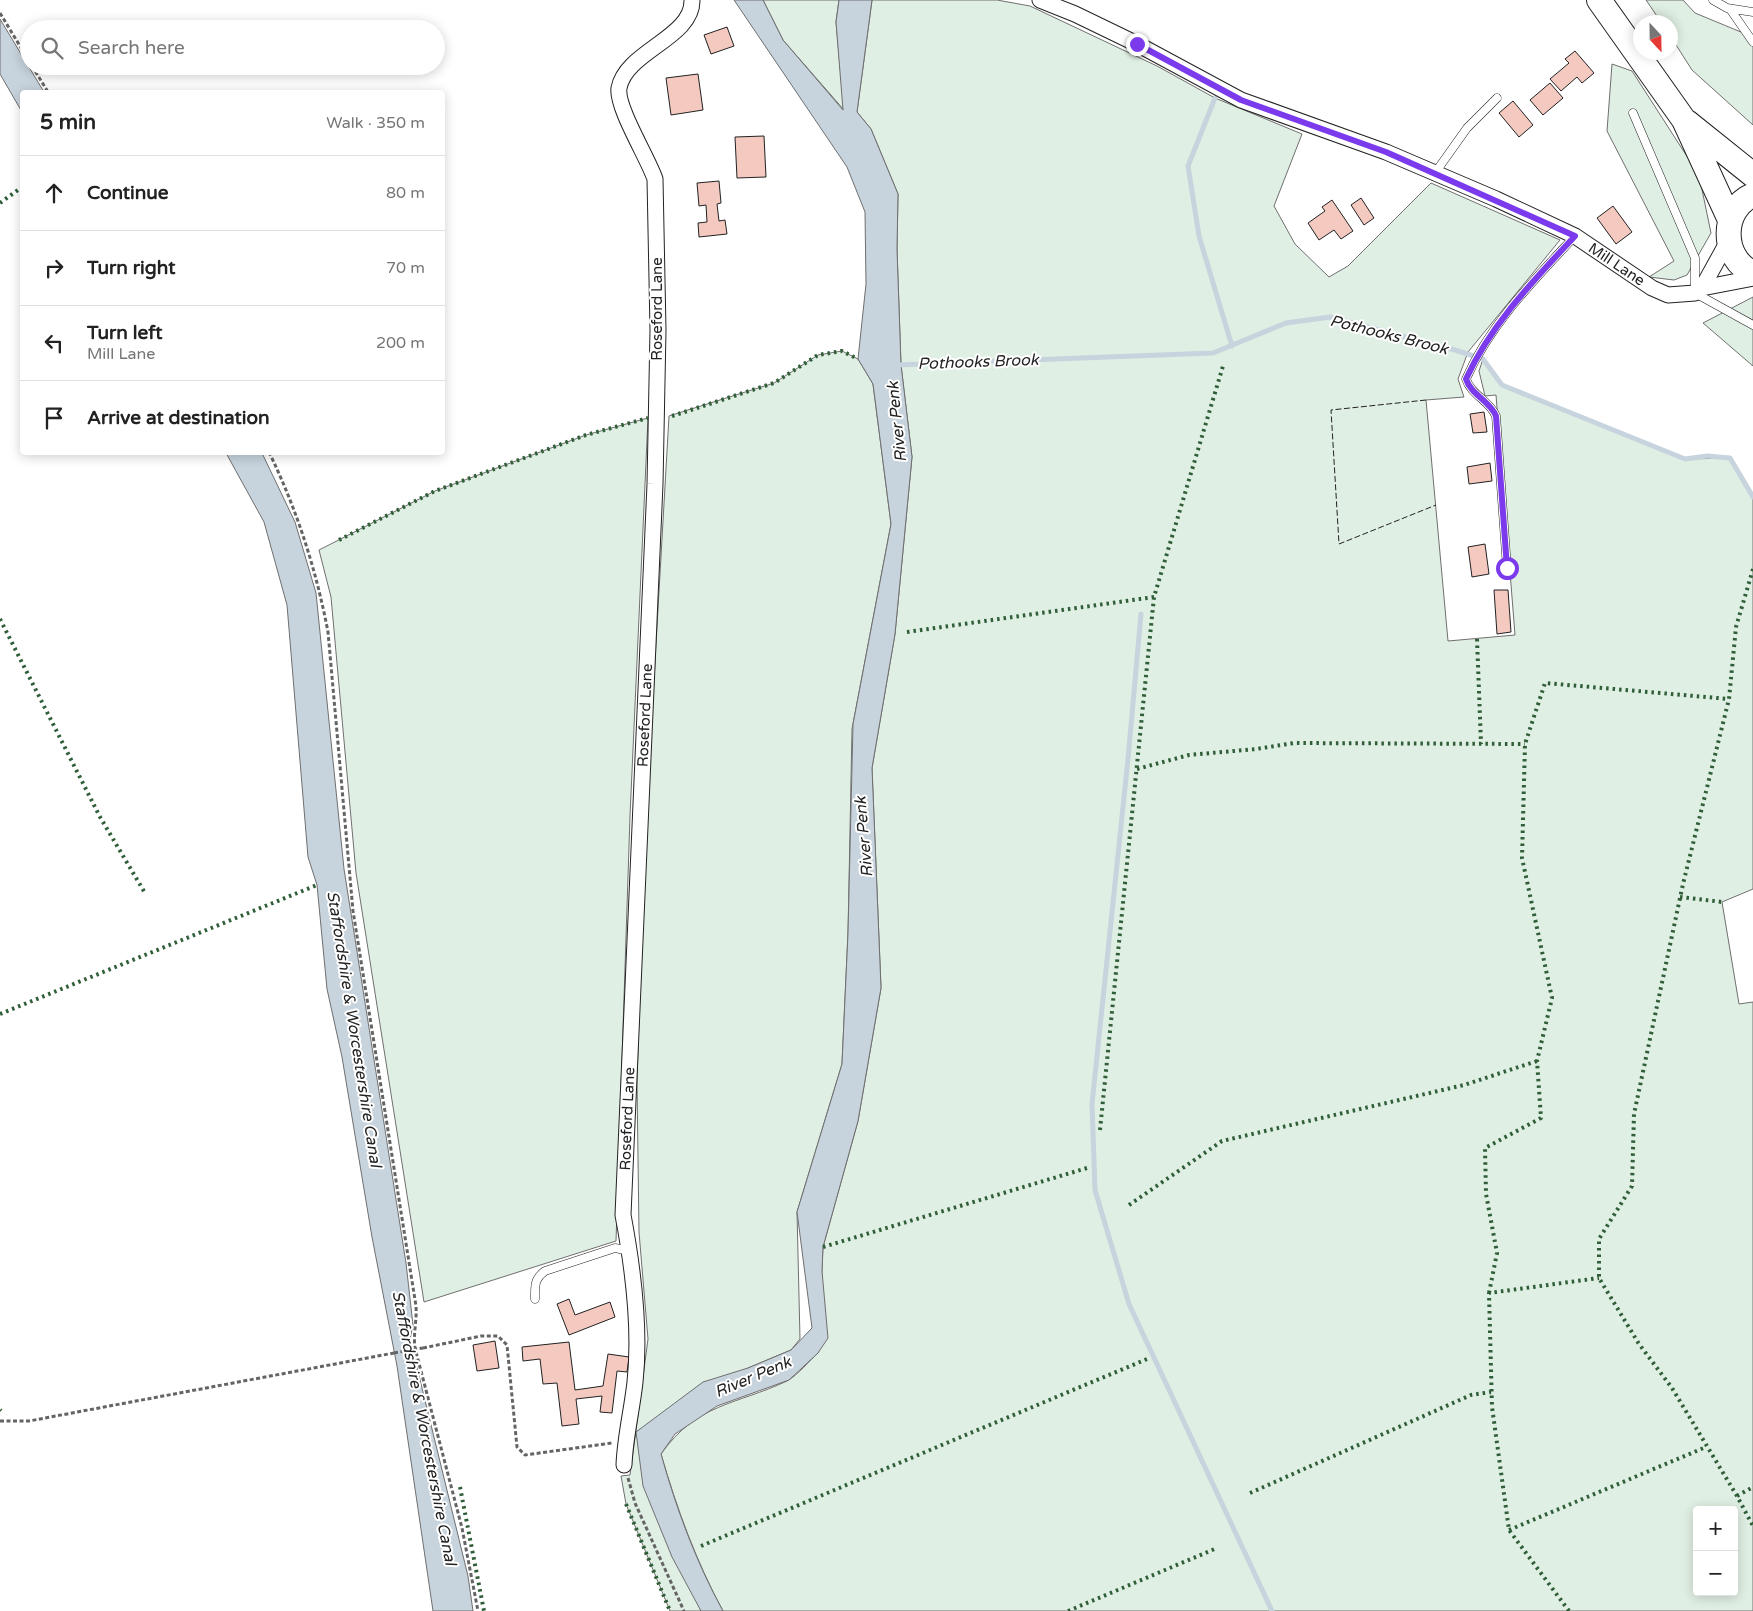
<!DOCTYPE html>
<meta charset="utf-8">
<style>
body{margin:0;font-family:"Varela Round",sans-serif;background:#f6f6f6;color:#222}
.controls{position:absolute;right:15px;bottom:15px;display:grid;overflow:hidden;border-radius:5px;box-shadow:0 2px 12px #0003}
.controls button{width:45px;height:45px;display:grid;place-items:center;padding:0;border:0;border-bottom:1px solid #e0e0e0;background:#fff;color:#222;font:25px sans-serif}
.compass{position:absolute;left:1633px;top:15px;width:45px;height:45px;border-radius:50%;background:#fff;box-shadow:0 2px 12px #0003;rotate:158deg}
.stop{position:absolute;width:15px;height:15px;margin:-11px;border:4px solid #7c3aed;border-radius:50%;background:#fff}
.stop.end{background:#7c3aed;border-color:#fff;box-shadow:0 1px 5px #0008}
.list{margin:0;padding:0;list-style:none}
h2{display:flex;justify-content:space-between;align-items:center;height:65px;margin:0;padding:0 20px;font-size:21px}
h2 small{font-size:16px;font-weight:400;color:#767676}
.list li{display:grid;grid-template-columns:32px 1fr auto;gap:15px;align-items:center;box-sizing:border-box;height:75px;padding:0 20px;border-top:1px solid #e0e0e0}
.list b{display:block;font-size:19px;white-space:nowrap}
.list p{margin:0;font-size:16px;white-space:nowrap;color:#767676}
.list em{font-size:16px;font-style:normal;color:#767676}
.icon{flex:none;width:28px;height:28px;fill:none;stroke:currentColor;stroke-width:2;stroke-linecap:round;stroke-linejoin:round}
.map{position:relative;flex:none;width:1753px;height:1611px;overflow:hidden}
.search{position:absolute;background:#fff;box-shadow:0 2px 12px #0003;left:20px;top:20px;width:425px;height:55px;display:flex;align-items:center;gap:12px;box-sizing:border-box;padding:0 18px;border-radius:28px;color:#767676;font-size:19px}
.panel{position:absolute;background:#fff;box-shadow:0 2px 12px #0003;left:20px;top:90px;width:425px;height:365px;border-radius:5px}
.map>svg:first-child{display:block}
.green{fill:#e0efe3;stroke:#6f6f6f;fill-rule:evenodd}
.water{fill:#c7d3dd;stroke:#6f6f6f}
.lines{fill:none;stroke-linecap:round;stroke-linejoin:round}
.stream{stroke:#c7d3dd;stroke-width:5}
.building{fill:#f3c9c0;stroke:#222}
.service-casing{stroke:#222;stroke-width:9}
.minor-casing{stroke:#222;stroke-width:17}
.trunk-casing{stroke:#222;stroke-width:26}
.path{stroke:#646464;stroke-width:3;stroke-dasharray:4 2.5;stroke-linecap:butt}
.service{stroke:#fff;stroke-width:8}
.minor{stroke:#fff;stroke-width:15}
.trunk{stroke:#fff;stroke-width:24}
.path-bridge{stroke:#646464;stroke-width:3;stroke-dasharray:4 2.5;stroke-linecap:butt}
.hedge{stroke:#2f5e38;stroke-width:4;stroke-dasharray:2.5 4;stroke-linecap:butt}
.fence{stroke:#222;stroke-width:1;stroke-dasharray:6 2.5;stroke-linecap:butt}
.route{stroke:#7c3aed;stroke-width:6}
.labels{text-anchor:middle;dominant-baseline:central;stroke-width:4;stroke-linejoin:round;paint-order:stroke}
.street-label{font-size:15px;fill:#222;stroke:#fff}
.water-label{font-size:16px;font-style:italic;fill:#222;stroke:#fff}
</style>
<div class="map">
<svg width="1753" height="1611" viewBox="0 0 1753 1611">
<rect width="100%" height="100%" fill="#fff"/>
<path class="green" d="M763,0h76l-3,22 8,88 -61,-70z
M872,0h125l33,6 127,60 58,32 87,36 -28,72 21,38 34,33 19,-11 83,-83 129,57 -92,112 -10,27 6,18 -38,3 22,241 67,-6 -19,-240 -11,1 -6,-25 4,-12 19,26 183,74 45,-1 23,39v392l-31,13 17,102 14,-2v609h-1030c-27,-50 -46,-102 -62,-157 36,-51 75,-49 126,-73 11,-6 22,-20 31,-28l5,-106 35,-126 23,-133 -9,-220 23,-134 17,-177 -11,-92 -4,-116 1,-55 -27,-65 -14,-17zM1697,1510h37v82h-37z
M1646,0h37l12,13 58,24v88l-61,-55 -21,-33 -1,-15h-9z
M1612,64l20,7 67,104 12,58 -24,42 -13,5 -25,-3 25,-16 -67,-130z
M1753,297v69l-50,-43z
M842,351l16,8 15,25 18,140 -39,205 -4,204 -6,131 -45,148 3,127 -9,11 -43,18 -112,64 65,179h-31l-44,-107 -5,-28 9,-1 18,-136 -9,-107 -2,-149 7,-228 25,-439 105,-33 44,-28z
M648,418l-18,398 -14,425 -192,61 -68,-429 -25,-276 -12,-47 116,-59 151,-56z"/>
<path class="water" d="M734,0h29l20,40 60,70 -7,-88 3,-22h33l-15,112 14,17 27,65 -1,55 4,116 11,92 -17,177 -23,134 9,220 -23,133 -35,126 -1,24 6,67 -10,15 -29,27 -72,26 -42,28 -14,20c15,54 35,108 62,157h-22l-29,-54 -29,-71 -7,-54 67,-50 45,-14 43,-18 21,-22 -15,-116 45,-148 6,-131 5,-209 38,-200 -18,-140 -15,-25 8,-75 -1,-72 -18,-45z
M0,19l44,73h-22v20l-22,-38z
M226,453h36l33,69 21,71 28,276 62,394 7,62 -3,14 58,237 5,35h-40l-36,-245 -25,-129 -30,-180 -15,-68 -10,-104 -9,-28 -21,-252 -23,-83z"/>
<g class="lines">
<path class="stream" d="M1215,98l-27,68 11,70 33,110
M896,365l317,-12 73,-30 44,-6 125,33 28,9 19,26 183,74 22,-3 23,2 23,39
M1141,614l-13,145 -36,345 3,86 34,114 143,307"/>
</g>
<path class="building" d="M727,27l7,19 -23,8 -7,-19z
M1575,51l19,22 -12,10 -5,-6 -16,14 -11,-12 19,-16 -4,-4z
M698,74l5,36 -32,5 -5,-37z
M1550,83l13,15 -20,17 -13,-15z
M1513,101l20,24 -14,12 -20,-24z
M764,136l2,41 -29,1 -2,-41z
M719,181l2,22 -4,1 2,17 6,-1 2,14 -28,3 -1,-14 9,-1 -1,-17 -7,1 -2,-23z
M1361,198l13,20 -10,7 -13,-20z
M1332,200l21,31 -12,8 -7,-9 -15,10 -11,-17 17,-12 -3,-4z
M1613,206l19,26 -16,12 -19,-26z
M1484,412l3,20 -14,1 -3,-19z
M1490,463l2,18 -23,3 -2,-17z
M1485,544l4,30 -17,3 -4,-30z
M1494,590h14l3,42 -14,2z
M569,1299l6,16 35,-13 5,15 -46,18 -12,-31z
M495,1341l4,27 -22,3 -4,-26z
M569,1342l6,48 28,-4 5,-32 21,3 -2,15 -10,-1 -5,42 -12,-1 2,-16 -26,3 3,25 -17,2 -5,-43 -14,1 -3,-25 -17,2 -1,-14z"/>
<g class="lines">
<defs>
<path id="service" d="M1713,0l14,8 26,4
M1730,9l23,33
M1633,113l62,145v35l58,32
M1435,173l32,-45 30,-30
M1507,568l-11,-152c-6,-15 -25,-21 -30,-37 24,-55 68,-99 109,-143
M535,1299c0,-13 -1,-20 10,-28l70,-23 15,3"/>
<g id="minor">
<path id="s1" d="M1040,0l35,14 62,30 104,56 145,52 110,47 79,37 77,52 16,7 27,-2 7,-5 26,-47"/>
<path d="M1702,288l51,-10"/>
<path id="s2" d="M624,1465c1,-28 8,-55 11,-83 6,-55 -2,-114 -12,-167l32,-731 3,-154 -3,-151c-7,-21 -39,-72 -36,-91 7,-37 74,-50 73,-88"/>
</g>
<path id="trunk" d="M1599,0l85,120 46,100
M1687,122l66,53
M1753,195c-33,14 -32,64 0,78"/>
</defs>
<use href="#service" class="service-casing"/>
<use href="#minor" class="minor-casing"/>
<use href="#trunk" class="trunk-casing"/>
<path class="path" d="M0,13l29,48
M32,66l16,26
M269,452c28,58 47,117 59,180l25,279 63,395c1,15 -3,28 -1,42l47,180 16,83
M423,1348l58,-12h17l9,9 10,102 8,8 87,-12
M0,1421h29l365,-68
M628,1478l7,25 49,108"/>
<use href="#service" class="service"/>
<use href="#minor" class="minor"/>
<use href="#trunk" class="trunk"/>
<path class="path-bridge" d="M394,1353l29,-5"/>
<path class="hedge" d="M0,203l22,-16
M672,416l102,-33 44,-28 24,-4 16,8
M339,540l96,-49 151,-56 62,-17
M1753,569l-17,58 -7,72 -46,185 -49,230 -2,72 -33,53v39l40,66 33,44 65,108 16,30
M0,619l100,198 45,76
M907,632l247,-35
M1477,639l4,105
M1137,769l52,-14 67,-6 38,-6 231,1
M1680,897l42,5
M0,1014l317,-129
M1100,1130l54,-533 69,-231
M1129,1205l93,-64 242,-56 73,-24
M823,1247l264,-79
M1489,1293l8,-40 -11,-59 -1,-46 56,-30 -4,-57 15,-63 -30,-140 3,-114 20,-61 184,16
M0,1410l1,1
M460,1487l24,124
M1250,1493l221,-98 20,-3
M1737,1496l16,-9
M626,1504l44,107
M1509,1530l197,-83
M701,1546l446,-187
M1068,1611l149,-63
M1569,1611l-60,-81 -17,-123 -3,-114 110,-15"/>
<path class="fence" d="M1426,400l-95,10 8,134 97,-39"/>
</g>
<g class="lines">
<path class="route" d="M1137,44l104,56 145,52 189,84c-41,44 -84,88 -109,143 5,16 24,22 30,37l11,152"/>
</g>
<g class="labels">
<g class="street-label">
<text stroke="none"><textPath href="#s1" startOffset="636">Mill Lane</textPath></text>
<text transform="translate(657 309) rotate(-90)">Roseford Lane</text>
<text stroke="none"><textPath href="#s2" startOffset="752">Roseford Lane</textPath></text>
<text stroke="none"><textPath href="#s2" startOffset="348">Roseford Lane</textPath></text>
</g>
<g class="water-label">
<text transform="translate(1389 335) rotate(14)">Pothooks Brook</text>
<text transform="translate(978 362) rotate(-2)">Pothooks Brook</text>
<text transform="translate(897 422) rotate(-96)">River Penk</text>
<text transform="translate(864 837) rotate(-95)">River Penk</text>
<text transform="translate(354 1029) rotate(81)">Staffordshire &amp; Worcestershire Canal</text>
<text transform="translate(753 1377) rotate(-23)">River Penk</text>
<text transform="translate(424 1428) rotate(79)">Staffordshire &amp; Worcestershire Canal</text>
</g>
</g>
</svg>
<div class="controls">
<button>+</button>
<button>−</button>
</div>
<svg class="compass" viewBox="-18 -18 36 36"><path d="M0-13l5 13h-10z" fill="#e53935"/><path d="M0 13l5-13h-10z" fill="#767676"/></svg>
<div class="stop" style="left:1507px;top:568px"></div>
<div class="stop end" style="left:1137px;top:44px"></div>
<div class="search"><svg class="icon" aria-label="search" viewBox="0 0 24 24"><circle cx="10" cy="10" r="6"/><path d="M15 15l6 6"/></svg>Search here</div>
<section class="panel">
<h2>5 min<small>Walk · 350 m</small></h2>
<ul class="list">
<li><svg class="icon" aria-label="ahead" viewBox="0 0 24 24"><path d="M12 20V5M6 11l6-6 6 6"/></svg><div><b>Continue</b></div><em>80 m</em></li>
<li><svg class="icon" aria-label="right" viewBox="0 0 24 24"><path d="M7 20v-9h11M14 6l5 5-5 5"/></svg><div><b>Turn right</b></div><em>70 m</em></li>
<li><svg class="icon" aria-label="left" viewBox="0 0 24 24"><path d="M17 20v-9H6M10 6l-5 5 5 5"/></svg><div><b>Turn left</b><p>Mill Lane</p></div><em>200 m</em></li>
<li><svg class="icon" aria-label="arrive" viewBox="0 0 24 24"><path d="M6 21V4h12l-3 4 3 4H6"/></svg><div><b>Arrive at destination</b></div></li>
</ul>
</section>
</div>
